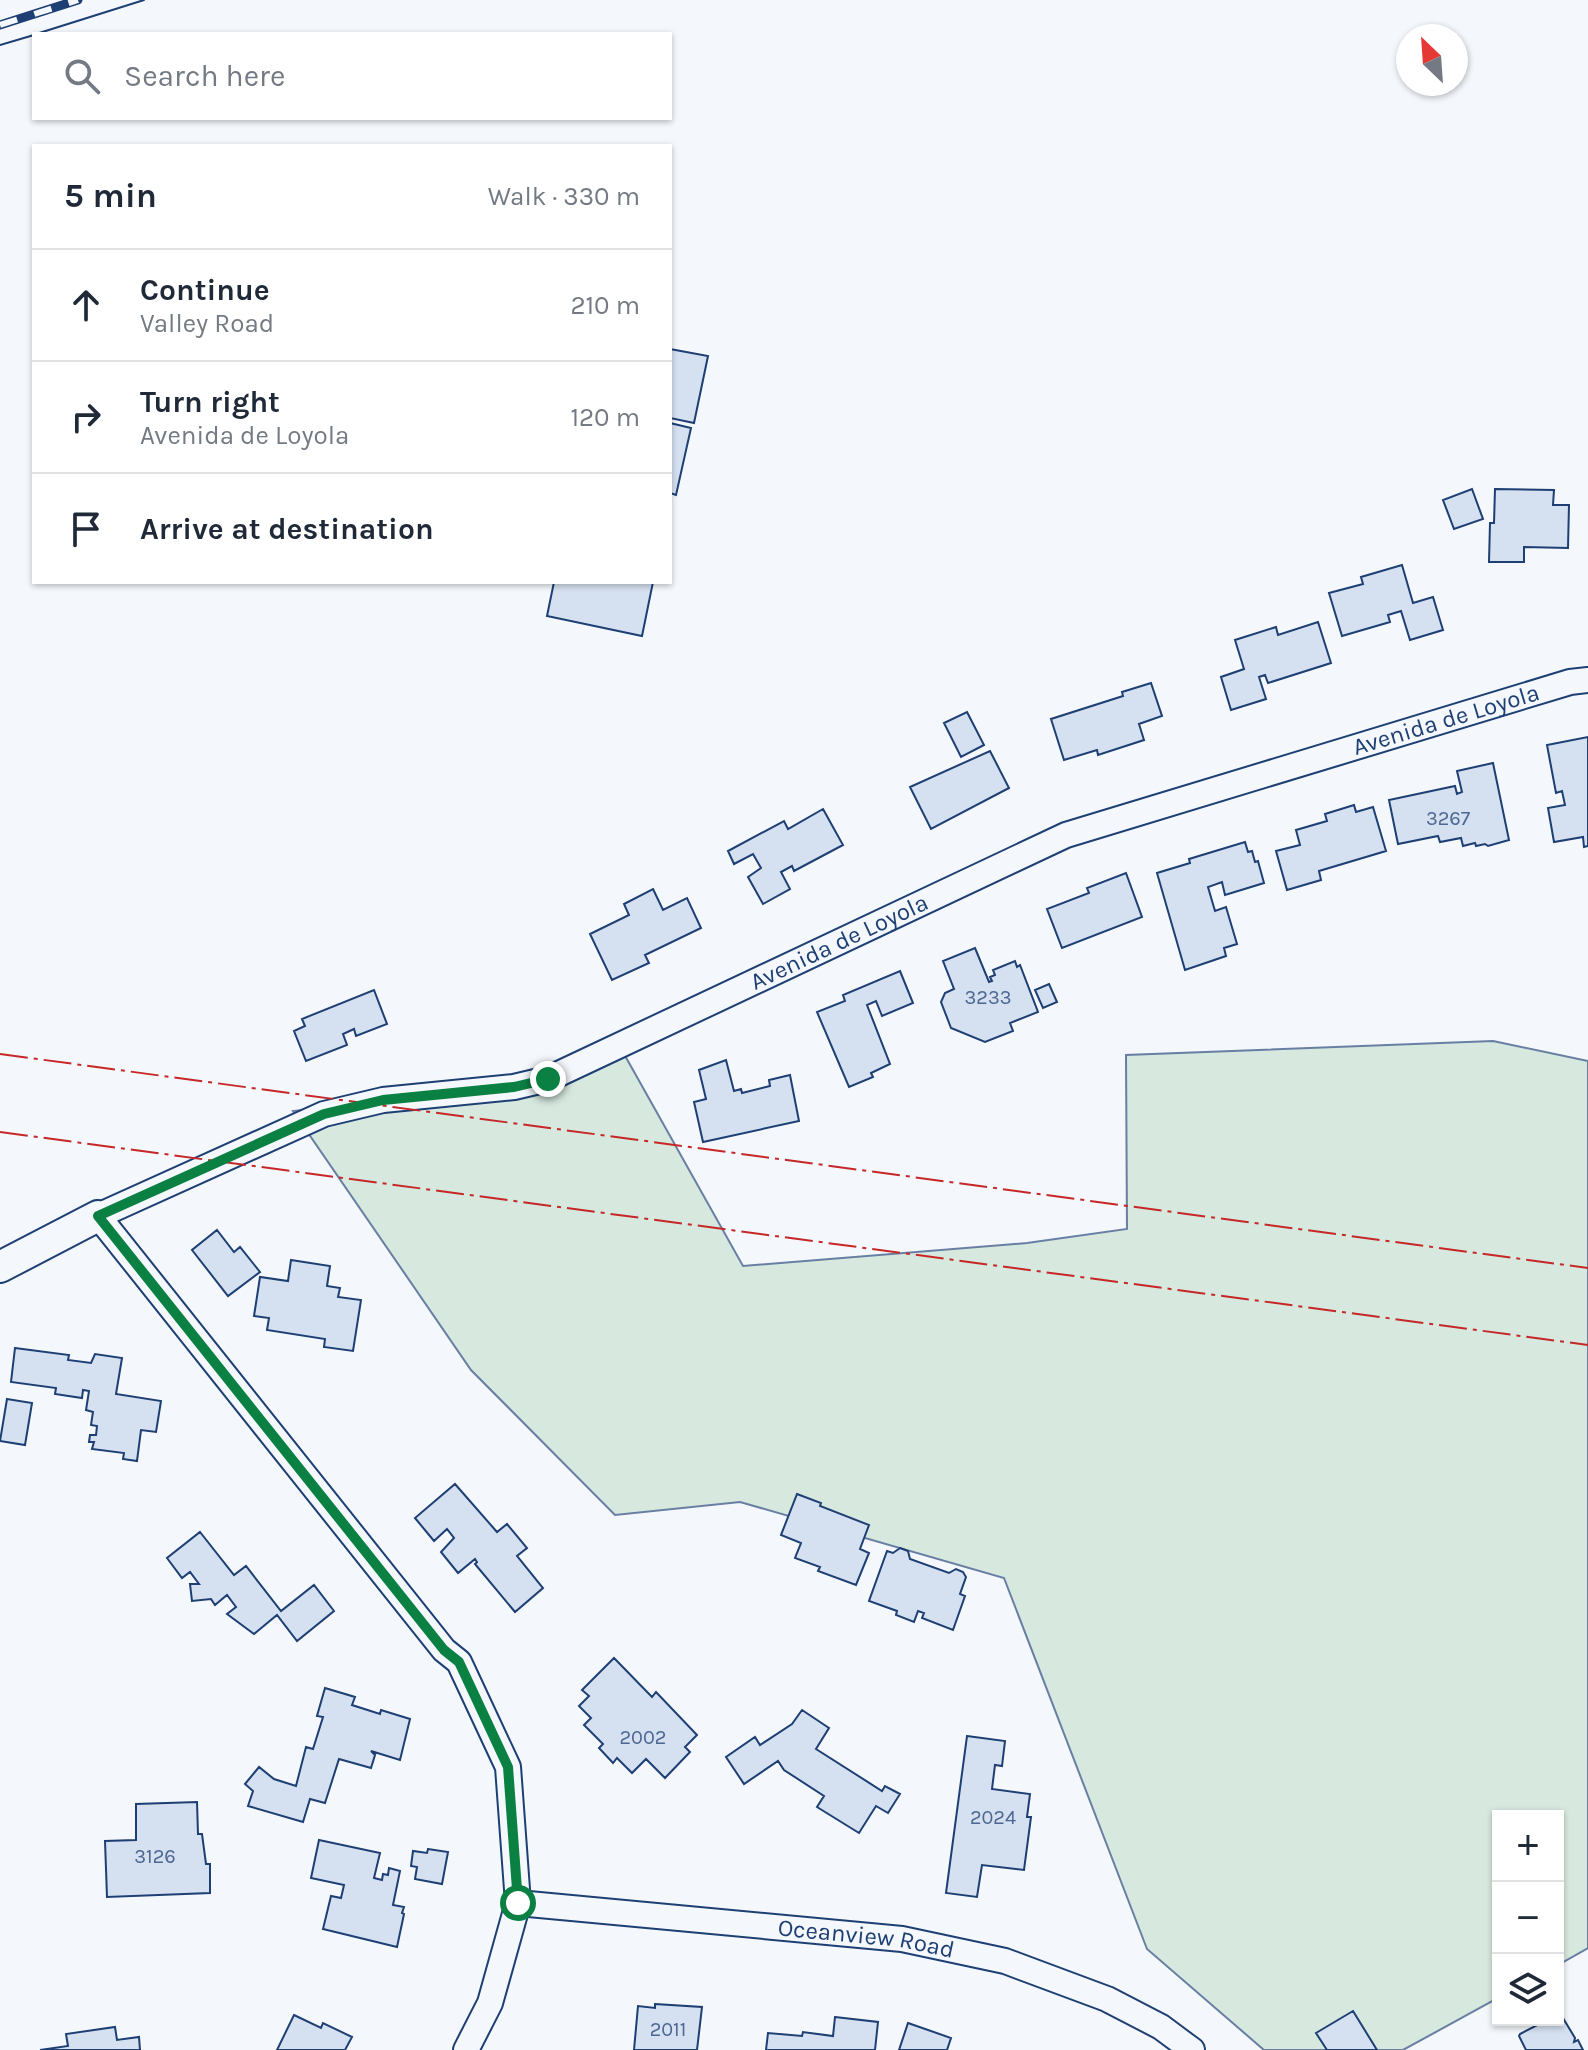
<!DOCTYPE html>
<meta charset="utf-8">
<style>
body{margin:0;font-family:Karla,sans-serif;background:#f6f6f7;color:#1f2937}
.controls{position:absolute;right:24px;bottom:24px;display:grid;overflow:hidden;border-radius:0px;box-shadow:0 2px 6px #0004}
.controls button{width:72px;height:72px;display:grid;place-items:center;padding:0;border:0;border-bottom:2px solid #e0e1e3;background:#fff;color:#1f2937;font:40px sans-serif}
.compass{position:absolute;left:1396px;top:24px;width:72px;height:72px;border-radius:50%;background:#fff;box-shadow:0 2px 6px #0004;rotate:335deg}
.stop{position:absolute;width:24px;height:24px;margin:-18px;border:6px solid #0b8043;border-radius:50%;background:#fff}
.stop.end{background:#0b8043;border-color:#fff;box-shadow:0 2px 8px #0008}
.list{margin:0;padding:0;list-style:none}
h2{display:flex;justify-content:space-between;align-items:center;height:104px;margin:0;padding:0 32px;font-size:34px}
h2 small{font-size:26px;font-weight:400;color:#747a83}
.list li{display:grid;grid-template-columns:52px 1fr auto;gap:24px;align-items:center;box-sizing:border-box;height:112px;padding:0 32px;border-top:2px solid #e0e1e3}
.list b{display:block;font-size:30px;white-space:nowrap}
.list p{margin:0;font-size:26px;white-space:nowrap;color:#747a83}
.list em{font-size:26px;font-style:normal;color:#747a83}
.icon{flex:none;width:44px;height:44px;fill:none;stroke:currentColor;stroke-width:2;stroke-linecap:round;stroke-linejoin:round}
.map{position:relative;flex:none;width:1588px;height:2050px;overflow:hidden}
.search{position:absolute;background:#fff;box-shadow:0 2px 6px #0004;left:32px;top:32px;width:640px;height:88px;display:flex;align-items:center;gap:20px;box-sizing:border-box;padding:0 28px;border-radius:0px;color:#747a83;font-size:30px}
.panel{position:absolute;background:#fff;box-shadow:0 2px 6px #0004;left:32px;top:144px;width:640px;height:440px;border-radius:0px}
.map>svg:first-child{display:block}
.green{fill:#d7e8df;stroke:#687fa3;stroke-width:2}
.building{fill:#d5e0f0;stroke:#1d3f73;stroke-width:2}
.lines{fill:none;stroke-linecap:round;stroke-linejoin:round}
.minor-casing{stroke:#1d3f73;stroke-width:28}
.tertiary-casing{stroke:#1d3f73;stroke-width:34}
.minor{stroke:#f4f7fb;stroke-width:24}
.tertiary{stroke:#f4f7fb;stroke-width:30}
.tram{stroke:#1d3f73;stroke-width:2}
.rail-casing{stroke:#1d3f73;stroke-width:9}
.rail{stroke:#f4f7fb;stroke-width:6;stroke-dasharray:18;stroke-linecap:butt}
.power{stroke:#c62828;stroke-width:2;stroke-dasharray:28 6 4 6;stroke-linecap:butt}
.route{stroke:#0b8043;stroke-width:10}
.labels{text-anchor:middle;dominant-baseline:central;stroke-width:6;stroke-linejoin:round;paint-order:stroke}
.number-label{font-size:20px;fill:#4b6792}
.street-label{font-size:24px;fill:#1d3f73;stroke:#f4f7fb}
</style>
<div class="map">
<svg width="1588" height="2050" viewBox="0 0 1588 2050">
<rect width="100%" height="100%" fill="#f4f7fb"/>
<path class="green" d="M1493,1041l95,20v887l-30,17v-149h-60v182l-95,52h-139l-117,-101 -143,-371 -264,-76 -125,13 -144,-145 -178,-259 221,-24 105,-42 124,221 284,-23 100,-14 -1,-174z"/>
<path class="building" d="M670,349l38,7 -14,67 -24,-5z
M670,423l21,5 -15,67 -6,-2z
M1472,489l11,30 -29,10 -11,-29z
M1495,489l59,1 -1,15h16l-1,43 -44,-1v15h-35l1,-39h4z
M1402,565l11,38 20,-6 10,33 -33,10 -9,-29 -13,4 2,7 -48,14 -13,-43 34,-9 -2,-7z
M554,582h99l-11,54 -95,-20z
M1318,622l13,41 -63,20 -3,-8 -6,2 7,22 -35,11 -10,-33 23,-8 -9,-29 41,-13 2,8z
M1151,683l11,33 -23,8 5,16 -46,15 -1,-5 -33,10 -13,-41 72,-23 -1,-4z
M967,712l17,33 -23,12 -17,-34z
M1588,737v109l-4,1 -1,-10 -29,5 -6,-34 17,-3 -3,-14 -6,2 -9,-48z
M990,751l19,37 -78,41 -21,-42z
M1493,763l16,77 -21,6 -3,-2 -9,2 -1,-3 -12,3 -2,-8 -21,4 -2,-6 -40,8 -9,-44 66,-14 2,8 5,-2 -5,-21z
M1354,805l2,7 17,-5 13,44 -67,20 2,9 -34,10 -11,-39 24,-6 -4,-15 31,-9 -2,-7z
M823,809l20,36 -49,26 -2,-5 -11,6 9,17 -27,15 -15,-27 13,-9 -8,-14 -19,10 -6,-13 56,-30 4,8z
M1245,842l3,10 4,-1 3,11 3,-1 6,22 -39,12 -3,-13 -14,5 7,24 11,-4 11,37 -13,4 2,8 -41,14 -28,-97 33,-10 -1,-4z
M1126,873l16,44 -80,31 -15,-39 42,-16 -2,-5z
M653,889l10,21 24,-12 14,30 -56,27 4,8 -37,17 -22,-46 39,-19 -5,-11z
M975,948l14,34 3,-1 -2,-4 5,-2 -2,-5 22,-9 2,6 3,-2 18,47 -28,11 3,8 -28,11 -34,-14 -10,-26 4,-9 9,-4 -11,-28z
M900,971l13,32 -31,13 -6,-15 -9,4 23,59 -19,9 2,4 -24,10 -32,-75 28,-11 -2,-6z
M1049,984l8,18 -14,6 -8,-18z
M374,990l13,34 -31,12 -2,-7 -11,5 4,11 -41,16 -12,-30 11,-5 -3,-7z
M726,1060l8,31 7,-2 1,4 28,-7 -1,-6 21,-5 9,46 -96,21 -9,-40 12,-3 -7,-29z
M217,1230l17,22 6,-5 20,25 -32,24 -36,-46z
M291,1260l39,6 -3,20 13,2 -2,9 23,3 -8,51 -29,-4 1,-8 -58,-9 2,-12 -15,-2 6,-39 28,4z
M15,1348l54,7 -1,5 23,3 4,-9 27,4 -6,36 45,7 -5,31 -15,-2 -4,31 -14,-2 1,-6 -32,-4 2,-7h-5l1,-7h6l1,-9 -6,-1 2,-13 -7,-2 3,-19 -6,-1 -1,8 -27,-4 1,-6 -45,-6z
M7,1399l25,4 -7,42 -25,-4z
M455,1484l42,48 10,-8 20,24 -10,8 26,32 -28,24 -40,-48 2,-2 -2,-3 -17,14 -17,-21 13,-14 -7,-9 -13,12 -19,-23z
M797,1494l24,9 -1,3 49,19 -9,24 9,4 -13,32 -38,-14 2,-4 -25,-9 6,-15 -20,-8z
M200,1532l34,43 12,-9 35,45 33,-26 20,26 -37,30 -20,-26 -23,19 -27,-20 9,-7 -9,-12 -12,10 -4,-6 -19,2 -2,-17h9l-9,-12 -8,6 -15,-20z
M900,1548l8,3 2,8 39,14 7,-4 7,3 3,5 -6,17 5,2 -12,34 -31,-12 2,-5 -6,-2 -4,11 -18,-7 1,-4 -28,-10 18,-50 6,2z
M614,1658l38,39 4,-5 41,43 -12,12 5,5 -25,26 -19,-19 -14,14 -15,-15 -4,5 -14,-15 4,-4 -19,-19 7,-7 -12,-12 10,-10 -7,-6z
M325,1688l30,9 -3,8 28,9 1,-4 29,9 -10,41 -29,-9 4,4 -4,13 -32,-9 -14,44 -15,-4 -7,23 -55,-16 5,-15 -8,-7 14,-17 15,12 22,7 10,-39 7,2 10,-32 -6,-1z
M802,1710l27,18 -13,21 66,42 3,-5 15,8 -12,19 -12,-7 -17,27 -42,-26 7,-11 -40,-26 -6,-9 -34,23 -18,-27 29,-20 5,8 32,-21z
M967,1736l38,5 -3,25 -7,-1 -3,24 38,5 -3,23h4l-7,53 -42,-5 -5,32 -31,-4z
M197,1802l1,32h4l4,30h4v29l-103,4 -2,-56 31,-1v-36z
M319,1840l61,13 -6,25 8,2 1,-6 5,1 1,-7 11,3 -7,34 11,2 -2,6 2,1 -7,33 -74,-18 8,-33 10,2 3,-13 -33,-7z
M428,1849l20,3 -6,32 -27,-5 2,-12 -6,-1 2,-15 14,2z
M655,2004l47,3 -5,43h-63l4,-44 17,2z
M1353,2011l24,39h-50l-11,-17z
M1560,2013l15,25 -1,4 4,-2 5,10h-57l-7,-14 1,-2 27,-14h11z
M294,2015l27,13 2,-5 29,14 -7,13h-68z
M835,2017l43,5 -3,28h-109l2,-17 34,3 1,-4 30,4z
M908,2023l43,15 -4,12h-48z
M115,2027l2,13 22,-3 1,13h-100l28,-4 -2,-12z"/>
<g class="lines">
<defs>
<g id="minor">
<path id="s1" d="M518,1903l384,36 103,22 102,38 54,28 31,23"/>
<path id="s2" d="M466,2050l24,-47 28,-100 -10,-136 -49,-105 -15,-12 -346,-434 226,-102 59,-14 131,-13 34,-8 518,-244 504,-153 18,-2"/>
</g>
<path id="tertiary" d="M0,1267l98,-51"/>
</defs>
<use href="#minor" class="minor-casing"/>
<use href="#tertiary" class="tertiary-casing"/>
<use href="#minor" class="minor"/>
<use href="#tertiary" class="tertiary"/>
<path class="tram" d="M36,34l108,-34
M0,45l34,-10"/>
<defs>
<path id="rail" d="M0,25l78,-25"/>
</defs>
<use href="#rail" class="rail-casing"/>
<use href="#rail" class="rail"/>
<path class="power" d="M0,1054l1588,214
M0,1132l1588,213"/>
</g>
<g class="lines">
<path class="route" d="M518,1903l-10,-136 -49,-105 -15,-12 -346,-434 226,-102 59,-14 131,-13 34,-8"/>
</g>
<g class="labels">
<g class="number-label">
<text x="1448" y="818">3267</text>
<text x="988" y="997">3233</text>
<text x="643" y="1737">2002</text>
<text x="993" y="1817">2024</text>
<text x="155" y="1856">3126</text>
<text x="668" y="2029">2011</text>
</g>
<g class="street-label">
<text stroke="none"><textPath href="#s2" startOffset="2428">Avenida de Loyola</textPath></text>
<text stroke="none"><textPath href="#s2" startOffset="1780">Avenida de Loyola</textPath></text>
<text stroke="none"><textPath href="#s1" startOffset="350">Oceanview Road</textPath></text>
</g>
</g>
</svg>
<div class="controls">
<button>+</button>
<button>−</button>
<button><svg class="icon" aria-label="layers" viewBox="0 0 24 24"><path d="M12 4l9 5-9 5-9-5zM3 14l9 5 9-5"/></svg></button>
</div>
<svg class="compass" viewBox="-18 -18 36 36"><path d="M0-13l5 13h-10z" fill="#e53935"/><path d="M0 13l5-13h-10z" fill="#747a83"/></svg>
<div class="stop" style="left:518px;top:1903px"></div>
<div class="stop end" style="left:548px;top:1079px"></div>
<div class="search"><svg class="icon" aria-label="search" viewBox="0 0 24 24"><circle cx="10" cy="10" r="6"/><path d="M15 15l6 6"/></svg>Search here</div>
<section class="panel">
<h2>5 min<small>Walk · 330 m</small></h2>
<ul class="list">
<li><svg class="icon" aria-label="ahead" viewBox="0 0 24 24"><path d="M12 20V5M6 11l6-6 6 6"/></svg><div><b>Continue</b><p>Valley Road</p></div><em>210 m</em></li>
<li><svg class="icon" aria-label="right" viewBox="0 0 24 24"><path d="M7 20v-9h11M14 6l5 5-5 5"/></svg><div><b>Turn right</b><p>Avenida de Loyola</p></div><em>120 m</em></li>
<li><svg class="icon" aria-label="arrive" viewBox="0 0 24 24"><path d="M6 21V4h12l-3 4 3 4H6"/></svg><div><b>Arrive at destination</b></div></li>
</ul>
</section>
</div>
